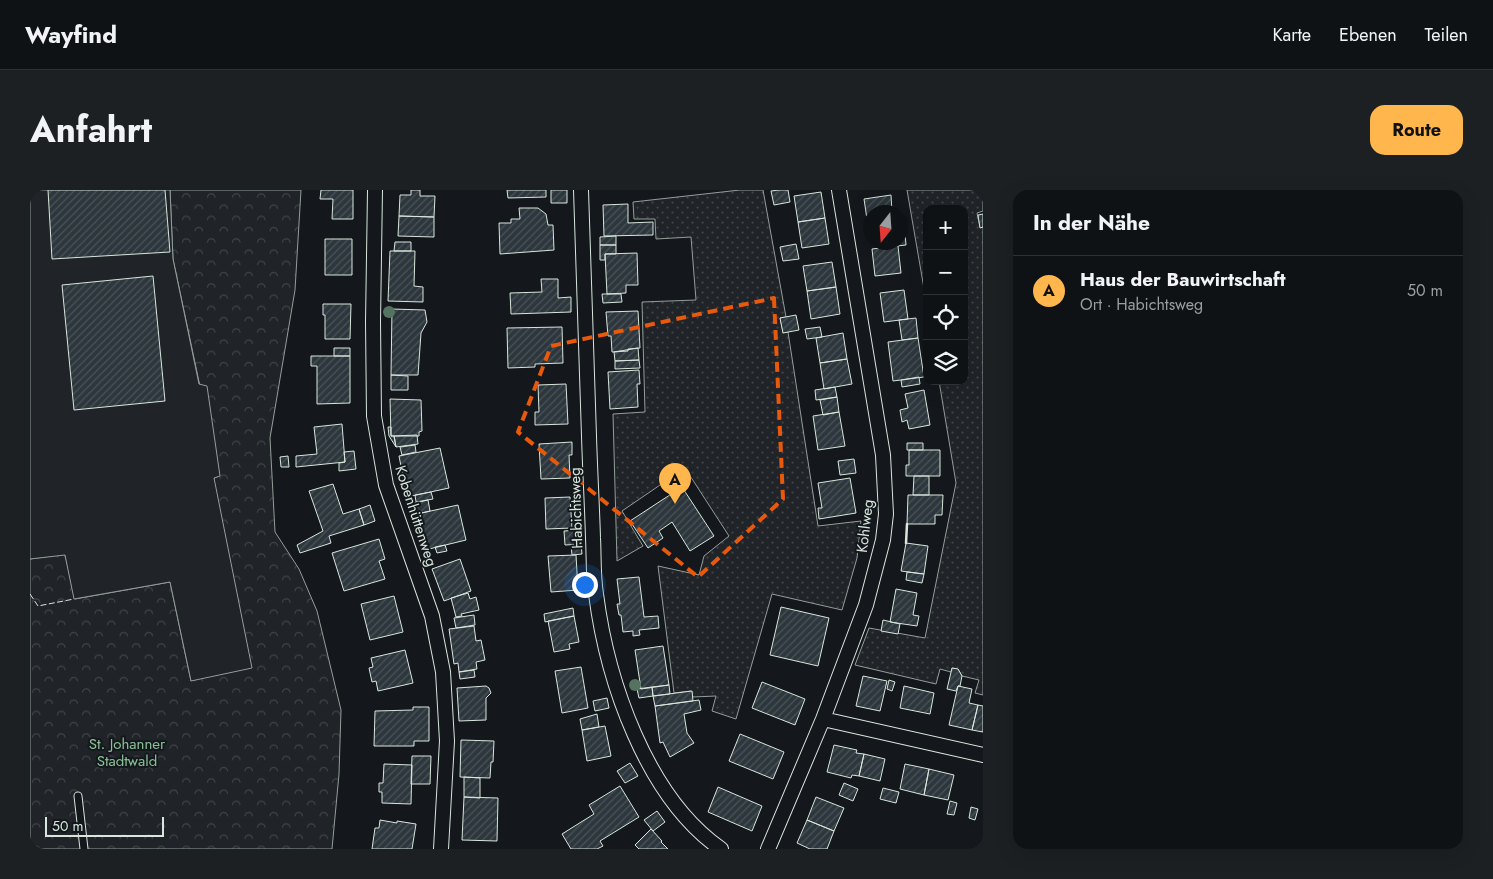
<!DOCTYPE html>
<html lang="de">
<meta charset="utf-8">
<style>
body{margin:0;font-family:Jost,sans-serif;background:#1d2022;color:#f1f3f6}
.controls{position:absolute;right:15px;top:15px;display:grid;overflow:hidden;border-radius:10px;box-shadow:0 5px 20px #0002}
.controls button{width:45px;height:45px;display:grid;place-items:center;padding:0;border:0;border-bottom:1px solid #2f3234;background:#0f1215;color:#f1f3f6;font:25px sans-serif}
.compass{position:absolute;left:833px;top:15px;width:45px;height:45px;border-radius:50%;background:#0f1215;box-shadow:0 5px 20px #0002;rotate:197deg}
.scale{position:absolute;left:15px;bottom:12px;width:119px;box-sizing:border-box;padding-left:5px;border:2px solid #d8e6dc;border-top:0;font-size:14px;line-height:18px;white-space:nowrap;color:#d8e6dc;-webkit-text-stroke:4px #14181c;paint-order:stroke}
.you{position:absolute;left:554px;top:394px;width:18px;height:18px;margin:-12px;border:4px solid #fff;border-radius:50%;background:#1a73e8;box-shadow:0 0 0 8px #1a73e833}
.badge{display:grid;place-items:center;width:32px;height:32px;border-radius:50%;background:#ffb74d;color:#111;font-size:16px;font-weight:700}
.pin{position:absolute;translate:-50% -41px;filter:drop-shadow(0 1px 2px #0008)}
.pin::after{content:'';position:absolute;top:26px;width:18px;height:15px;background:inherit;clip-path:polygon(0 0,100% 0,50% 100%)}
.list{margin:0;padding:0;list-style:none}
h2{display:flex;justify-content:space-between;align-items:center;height:65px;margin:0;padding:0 20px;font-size:21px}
h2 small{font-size:16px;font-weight:400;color:#9b9ea0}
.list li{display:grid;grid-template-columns:32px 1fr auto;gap:15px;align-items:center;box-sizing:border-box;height:70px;padding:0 20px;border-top:1px solid #2f3234}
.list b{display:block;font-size:19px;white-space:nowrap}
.list p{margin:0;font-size:16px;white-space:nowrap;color:#9b9ea0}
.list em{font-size:16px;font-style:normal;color:#9b9ea0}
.icon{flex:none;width:28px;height:28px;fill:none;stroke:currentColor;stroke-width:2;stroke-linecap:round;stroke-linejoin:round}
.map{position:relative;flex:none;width:953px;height:659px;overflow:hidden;border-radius:15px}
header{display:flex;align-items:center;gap:30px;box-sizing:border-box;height:70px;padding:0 25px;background:#0f1215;border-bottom:1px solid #2f3234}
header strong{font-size:24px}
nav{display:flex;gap:28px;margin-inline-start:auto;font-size:18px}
.intro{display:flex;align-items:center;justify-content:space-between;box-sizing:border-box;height:120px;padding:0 30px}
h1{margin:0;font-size:35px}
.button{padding:12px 22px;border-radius:15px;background:#ffb74d;color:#111;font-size:18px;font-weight:700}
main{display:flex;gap:30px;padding:0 30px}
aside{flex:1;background:#0f1215;border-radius:15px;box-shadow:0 5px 20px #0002}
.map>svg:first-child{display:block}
.grass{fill:url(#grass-dots);stroke:#939e99}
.forest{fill:url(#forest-crowns);stroke:#939e99}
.pitch{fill:#202428;stroke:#939e99}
.building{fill:url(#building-hatch);stroke:#d8e6dc}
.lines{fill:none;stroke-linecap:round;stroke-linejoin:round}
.lane-casing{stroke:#d8e6dc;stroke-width:9}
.street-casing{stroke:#d8e6dc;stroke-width:16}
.lane{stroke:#14181c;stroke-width:7}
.street{stroke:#14181c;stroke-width:14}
.fence{stroke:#d8e6dc;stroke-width:1;stroke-dasharray:6 2.5;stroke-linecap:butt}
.wall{stroke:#d8e6dc;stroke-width:2.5}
.tree{fill:#55745f}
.marked{fill:none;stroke:#e8590c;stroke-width:4;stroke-dasharray:10 6;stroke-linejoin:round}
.labels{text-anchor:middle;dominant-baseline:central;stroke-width:4;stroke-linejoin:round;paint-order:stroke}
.street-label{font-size:15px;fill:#d8e6dc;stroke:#14181c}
.park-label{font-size:15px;fill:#8ac095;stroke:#14181c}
</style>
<header>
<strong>Wayfind</strong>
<nav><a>Karte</a><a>Ebenen</a><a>Teilen</a></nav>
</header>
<div class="intro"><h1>Anfahrt</h1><a class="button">Route</a></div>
<main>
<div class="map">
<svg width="953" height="659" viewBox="0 0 953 659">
<defs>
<pattern id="grass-dots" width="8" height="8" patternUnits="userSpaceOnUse" patternTransform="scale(1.25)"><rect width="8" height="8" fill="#202428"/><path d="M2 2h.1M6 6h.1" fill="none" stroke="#404447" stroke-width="1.8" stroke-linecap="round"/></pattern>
<pattern id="forest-crowns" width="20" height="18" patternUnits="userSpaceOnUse" patternTransform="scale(1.25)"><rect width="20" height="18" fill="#202428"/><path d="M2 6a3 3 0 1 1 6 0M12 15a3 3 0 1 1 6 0" fill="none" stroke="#404447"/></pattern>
<pattern id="building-hatch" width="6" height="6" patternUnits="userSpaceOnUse" patternTransform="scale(1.25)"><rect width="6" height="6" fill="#2c363c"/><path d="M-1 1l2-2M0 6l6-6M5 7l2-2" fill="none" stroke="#4a5358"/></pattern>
</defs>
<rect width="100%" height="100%" fill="#14181c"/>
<path class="grass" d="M710,0h23l23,127 -6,1 3,14h5l30,194 43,-5 -4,37 -15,52 -70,-16 -36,125 -24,-8 4,-15 -23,1 -2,-6 -17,2 -16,-127 41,9 5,-19 25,-20 -44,-68 -63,43 21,35 -26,15 -4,-147 32,-2 -3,-110 54,-2 -5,-63 -35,2 -1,-20h-21l-1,-17z
M877,0h76v21l-6,2 3,14h3v468l-8,-2 4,-13 -17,-4 -4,-7 -6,-1 -1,4 -11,-3 -4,15 -81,-19 14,-37 56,10 31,-155 -17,-102h25v-172h-37v97z"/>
<path class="forest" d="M140,0h131l-6,100 -25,148 5,94 24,37 18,42 24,99 -2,64 -7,75h-302v-290l35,-5 10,45 95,-17 21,99 23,-203 5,-2 -46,-217z"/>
<path class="pitch" d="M0,0h140l3,69 26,125 8,2 13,90 -6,2 38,190 -61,13 -21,-99 -96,17 -9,-44 -35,4z"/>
<path class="building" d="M18,0h117l5,62 -118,7z
M291,0h32v29h-21l1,-20h-13z
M381,0h9v6h15l-1,21 -35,-1 1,-21h11z
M477,0h39v7l-38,1z
M521,0h16v13h-16z
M749,0h9l2,12 -16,3 -3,-14z
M791,2l4,26 -27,4 -4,-26z
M861,5l1,17h-21v13l-3,1 -4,-27z
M598,14v19l25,-1v13l-49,1 -1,-31z
M489,18h19l8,6 2,11h5l1,25 -54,4 -1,-31h12v-4h9z
M953,24v13l-3,1 -2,-13z
M369,26l35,1v20l-36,-1z
M795,28l4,26 -27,4 -4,-26z
M871,31h2l2,12h-4z
M871,43h4l1,12 -18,2 -1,-5h14z
M586,46v9h-16v-8z
M295,49h27v36h-27z
M365,52h16v9h-17z
M766,54l3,15 -16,2 -3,-14z
M570,55h16v9h-11v6h-5z
M868,56l3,27 -26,3 -3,-27z
M360,61h25l-1,35 9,1v15l-35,-1z
M607,63l1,32h-12v8l-19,1 -2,-40z
M802,72l4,25 -29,4 -4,-25z
M123,86l12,125 -91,9 -12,-125z
M511,89h17v19l13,-1v15l-60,2 -1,-21 32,-1z
M806,97l4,27 -29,5 -4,-28z
M874,100l4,29 -24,3 -4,-29z
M572,104h19l1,8 -19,1z
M293,114h28l-1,35h-25v-24h-2z
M362,119l33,1 2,12 -6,11 -3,42h-27z
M608,121l2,37 -12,1v2l-16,1 -1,-16h-3l-2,-24z
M766,125l3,15 -16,3 -3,-15z
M886,128l2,20 -16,2 -3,-20z
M532,137l1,36 -28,1v3l-27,1 -1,-40z
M790,137l2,10 -15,2 -2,-10z
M813,143l4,26 -27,4 -4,-25z
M888,148l6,39 -31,4 -5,-39z
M304,158h16v8h-16z
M608,158l1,12 -24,1 -1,-9z
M281,166h39v47l-33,1v-38h-6z
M817,169l5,25 -28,5 -4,-26z
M609,170l1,8 -25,1v-8z
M609,180l1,14h-3l1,23 -28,2 -2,-37z
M361,185l17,1v14h-17z
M889,187l1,7 -18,3 -1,-7z
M536,194l2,40 -33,1v-13h4l-1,-27z
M805,197l2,10 -21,3 -1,-10z
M894,200l6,35 -21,4 -2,-9 -5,2 -2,-12 8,-2 -3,-14z
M807,207l2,15 -16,3 -3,-15z
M360,209l31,1 1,31 -3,1v4h-28z
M809,222l6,34 -27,4 -5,-34z
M312,234l3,38 -49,5v-11l21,-2 -3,-27z
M358,237h3v9h3l2,11 -7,-11z
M387,245l1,9 -22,3 -2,-11z
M542,252v13h-3l1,23 -29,1 -2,-35z
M877,253h16v7h-16z
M385,255l1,7 -14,3 -2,-8z
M410,258l9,40 -42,9 -8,-41z
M879,260h31v26h-34v-11h3z
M324,261l2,18 -17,2v-8l6,-1 -1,-10z
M258,266l1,11h-8l-1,-10z
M824,269l2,14 -16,2 -2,-14z
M884,286h15v19h-16z
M820,288l6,35 -37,6 -1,-11h4l-4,-25z
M303,294l10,30 16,-5 5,16 -35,11 2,7 -31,10 -3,-8 26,-14 -14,-40z
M652,297l32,49 -24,15 -18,-29 -13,9 4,7 -15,10 -18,-27z
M401,302l2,7 -17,3 -1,-7z
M878,305h35l-1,20h-7v9h-28z
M540,307l2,31 -26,1 -1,-31z
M398,310l2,11 -17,4 -3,-11z
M340,315l5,16 -11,4 -5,-16z
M428,315l8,35 -41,10 -8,-36z
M549,340l2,14 -16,1 -1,-14z
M349,349l6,20 -6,2 6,18 -41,12 -12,-38z
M876,353l22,3 -4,28 -23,-3z
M551,354l1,10 -10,1 -1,-10z
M415,355l2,6 -10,2 -2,-6z
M546,365l2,35 -27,2 -3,-36z
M430,369l11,32 -27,10 -12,-32z
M877,382l17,2 -2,9 -16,-3z
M609,387l5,40 14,-1 1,12 -20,2 1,5 -7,1v-5l-10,1 -2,-17h-2l-2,-11h3l-3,-25z
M866,399l21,4 -4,22 6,1 -2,10 -27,-4z
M438,403l2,6 6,-2 3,13 -18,4 1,2 -6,1 -5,-19z
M364,406l9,36 -33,8 -9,-36z
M751,417l48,11 -11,48 -48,-11z
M543,418l1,8 -29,6 -1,-8z
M444,425l1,10 -19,3 -2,-10z
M544,426l5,26 -10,2 1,5 -16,3 -6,-31z
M853,430l17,4 -2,10 -17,-3z
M444,436l2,15 5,-1 4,20 -9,2 1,7 -18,3 -1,-9 -4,1 -5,-35z
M633,456l6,39 -28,4 -6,-39z
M375,460l8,33 -35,8 -2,-10 -4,1 -3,-14 4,-1 -2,-9z
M551,477l7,41 -26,5 -7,-42z
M922,478l6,1 4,7 -2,10h-2l-2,5 -9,-2z
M444,480l1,7 -15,2 -1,-7z
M833,486l24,5 -7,30 -24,-5z
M859,490l6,2 -3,9 -5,-2z
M732,492l43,17 -10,26 -43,-17z
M639,495l1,9 -17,2 -1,-9z
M456,496l3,2 2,5 -5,5v22l-27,1 -2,-33z
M874,496l30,7 -4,21 -30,-6z
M928,496l14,3 -3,14 9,2 -6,25 -23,-5z
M622,497l1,9 -14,2 -2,-9z
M662,501l1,10 -38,5 -2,-10z
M577,508l2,10 -14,3 -2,-10z
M669,510l2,10 -17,4 3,19 7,10 -24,14 -7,-15 -3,1 -5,-37z
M948,515l5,1v26l-11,-2z
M383,517h16v34h-15v5h-40l1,-35 38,-1z
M567,524l2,13 -17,3 -2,-11z
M575,536l6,30 -24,5 -5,-31z
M710,544l44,18 -11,27 -44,-18z
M431,550l33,1 -1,21h-2l-1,16 -30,-1z
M804,555l23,5 -1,3 8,1 -5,22 -7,-1 -1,3 -24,-6z
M834,564l21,5 -5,22 -21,-5z
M382,566h19l-1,28h-19z
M600,573l8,13 -13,7 -8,-12z
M354,574l28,1 -1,39 -29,-1v-11h-3v-9h4z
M875,574l24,5 -5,26 -24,-6z
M899,579l25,6 -6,25 -24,-5z
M434,587l16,1v20l-16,-1z
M814,593l14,6 -5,12 -14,-6z
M590,596l19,31 -39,24 3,5 -6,3h-26l-9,-15 32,-20 -5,-9z
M688,597l44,19 -10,25 -44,-19z
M853,598l16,4 -3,11 -16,-4z
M434,607l34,1 -1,43 -35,-1z
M786,607l28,11 -10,23 -27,-11z
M920,611l7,2 -3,12 -7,-1z
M941,617l7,2 -3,11 -6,-2z
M627,621l8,11 -12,9 -9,-11z
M350,630l17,3v-2l19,3 -4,25h-40l3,-21h4z
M777,630l27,11 -7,18h-17l-13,-6z
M621,639l11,12 -1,1 7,7h-29l-4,-4z"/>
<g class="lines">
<defs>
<path id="lane" d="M48,606l6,53"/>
<path id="street" d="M345,0l-2,132 1,94 12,69 46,131 11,56 4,69 -6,108
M551,0c2,82 5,164 8,246 1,34 3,68 4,102 1,18 0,38 3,56 11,86 50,203 125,255
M793,529l160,36
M738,659l55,-130 43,-114 17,-65 3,-26 -3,-59 -44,-265"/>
</defs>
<use href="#lane" class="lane-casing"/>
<use href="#street" class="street-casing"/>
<use href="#lane" class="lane"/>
<use href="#street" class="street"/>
<path class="fence" d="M0,404l8,12 36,-7"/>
<path class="wall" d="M876,353l1,-19"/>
</g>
<g class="tree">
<circle cx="359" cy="122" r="6"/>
<circle cx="605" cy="495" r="6"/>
</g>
<path class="marked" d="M744,108l9,201 -85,78 -180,-145 33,-86z"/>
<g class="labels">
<g class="street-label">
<text transform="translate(546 318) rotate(-92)">Habichtsweg</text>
<text transform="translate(386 326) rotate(72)">Kobenhüttenweg</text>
<text transform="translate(835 336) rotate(-83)">Kohlweg</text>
</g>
<g class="park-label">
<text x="97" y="554">St. Johanner<tspan x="97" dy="17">Stadtwald</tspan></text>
</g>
</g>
</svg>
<div class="controls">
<button>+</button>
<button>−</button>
<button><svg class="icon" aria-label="locate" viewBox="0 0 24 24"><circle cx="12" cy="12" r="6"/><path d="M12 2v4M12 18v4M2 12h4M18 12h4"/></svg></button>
<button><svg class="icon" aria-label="layers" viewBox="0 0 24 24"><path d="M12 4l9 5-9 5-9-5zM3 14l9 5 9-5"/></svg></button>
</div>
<svg class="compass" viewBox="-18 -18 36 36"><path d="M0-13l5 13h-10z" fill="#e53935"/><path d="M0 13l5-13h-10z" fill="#9b9ea0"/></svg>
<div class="scale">50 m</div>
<div class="you"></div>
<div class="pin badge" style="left:645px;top:314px">A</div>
</div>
<aside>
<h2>In der Nähe<small></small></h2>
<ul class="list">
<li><span class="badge">A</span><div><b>Haus der Bauwirtschaft</b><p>Ort · Habichtsweg</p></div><em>50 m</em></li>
</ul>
</aside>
</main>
